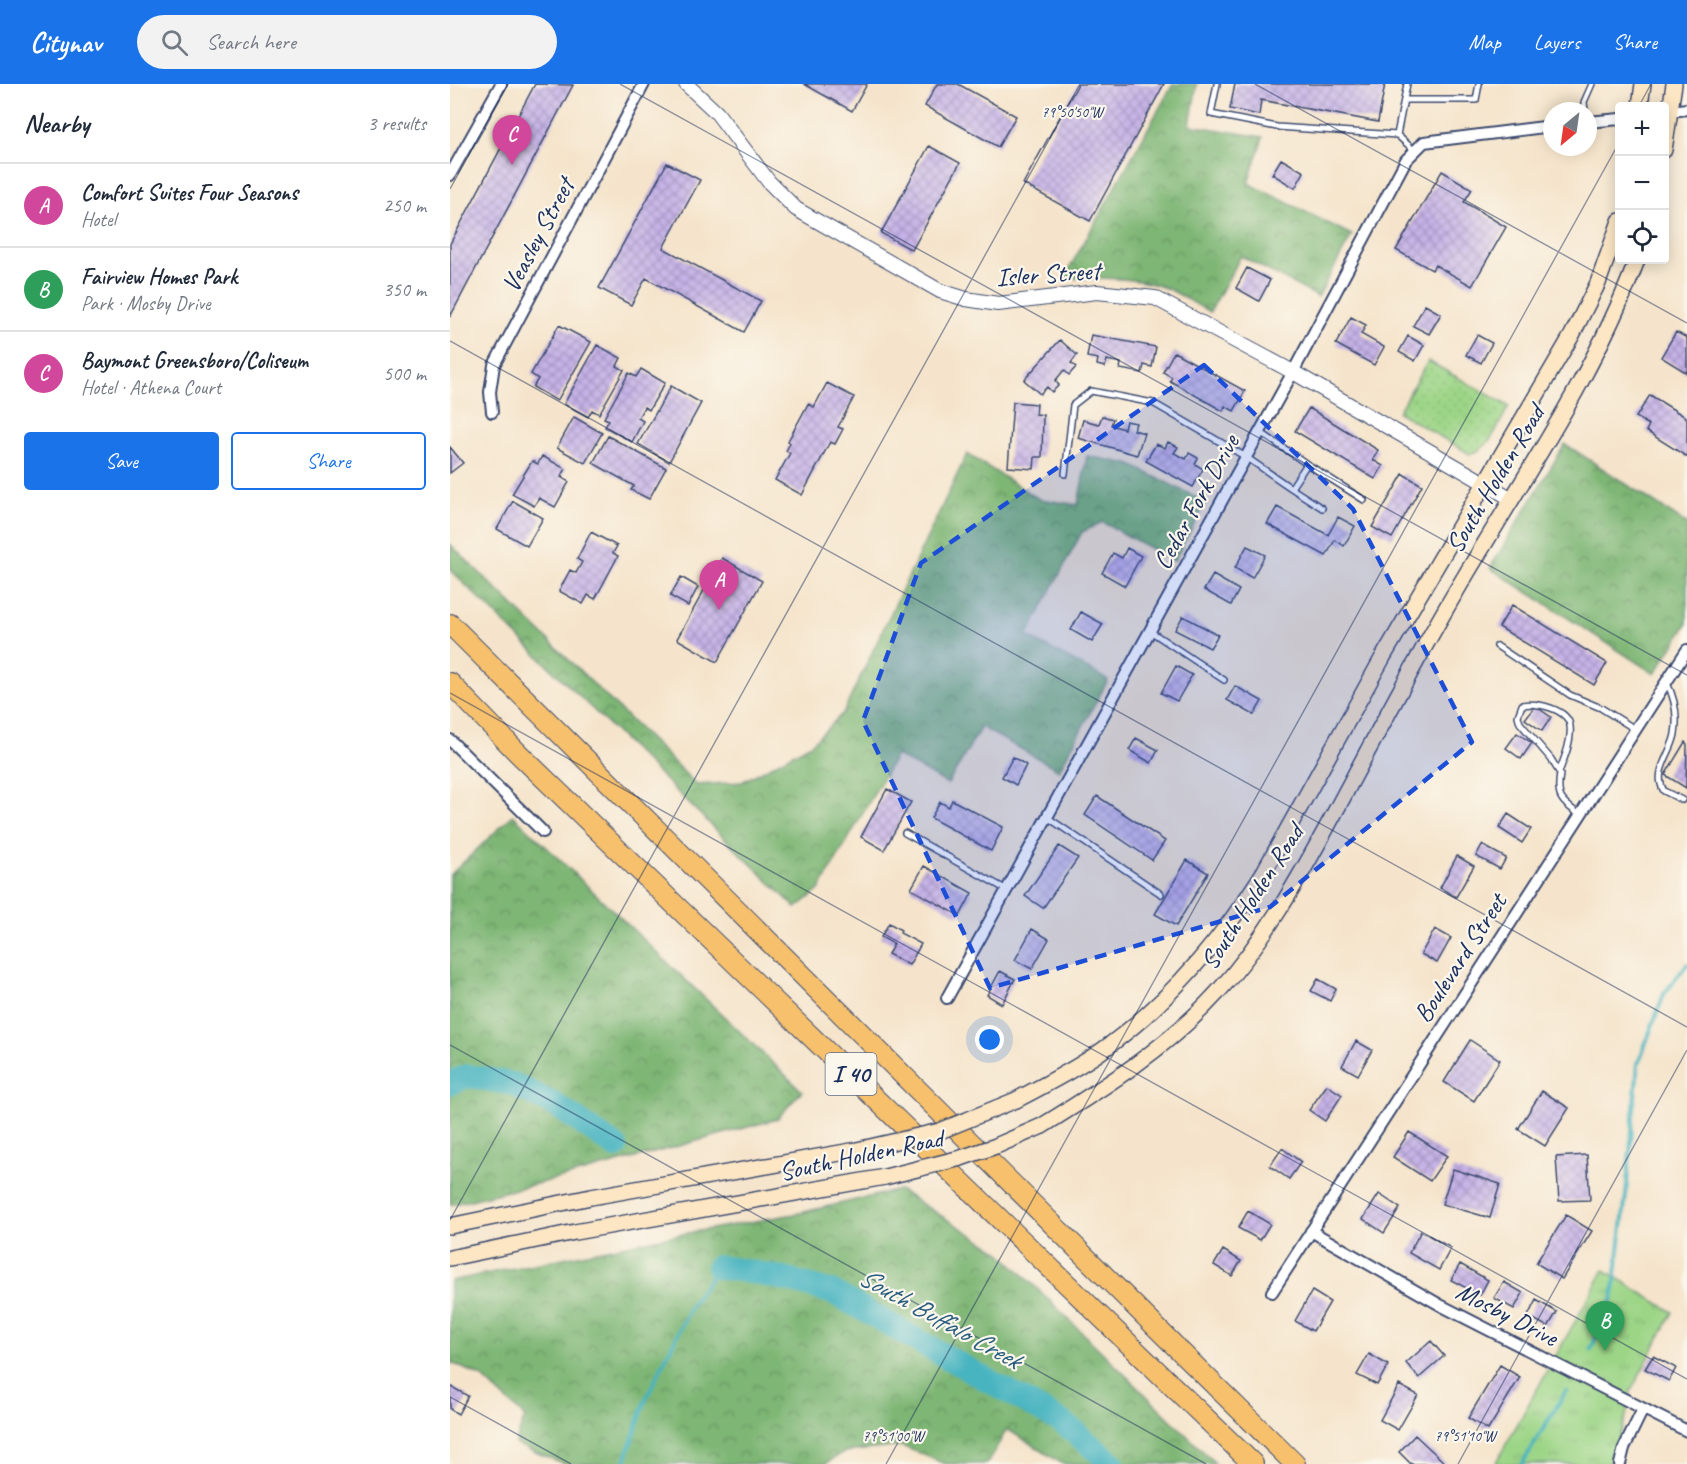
<!DOCTYPE html>
<meta charset="utf-8">
<style>
body{margin:0;font-family:Caveat,sans-serif;background:#f2f2f3;color:#1f2937}
.controls{position:absolute;right:18px;top:18px;display:grid;overflow:hidden;border-radius:6px;box-shadow:0 3px 15px #0003}
.controls button{width:54px;height:54px;display:grid;place-items:center;padding:0;border:0;border-bottom:2px solid #e0e1e3;background:#fff;color:#1f2937;font:30px sans-serif}
.compass{position:absolute;left:1093px;top:18px;width:54px;height:54px;border-radius:50%;background:#fff;box-shadow:0 3px 15px #0003;rotate:209deg}
.you{position:absolute;left:540px;top:956px;width:21px;height:21px;margin:-15px;border:4px solid #fff;border-radius:50%;background:#1a73e8;box-shadow:0 0 0 9px #1a73e833}
.badge{display:grid;place-items:center;width:39px;height:39px;border-radius:50%;background:#1a73e8;color:#fff;font-size:20px;font-weight:700}
.pin{position:absolute;translate:-50% -50px;filter:drop-shadow(0 2px 3px #0008)}
.pin::after{content:'';position:absolute;top:32px;width:21px;height:18px;background:inherit;clip-path:polygon(0 0,100% 0,50% 100%)}
.list{margin:0;padding:0;list-style:none}
h2{display:flex;justify-content:space-between;align-items:center;height:78px;margin:0;padding:0 24px;font-size:26px}
h2 small{font-size:20px;font-weight:400;color:#747a83}
.list li{display:grid;grid-template-columns:39px 1fr auto;gap:18px;align-items:center;box-sizing:border-box;height:84px;padding:0 24px;border-top:2px solid #e0e1e3}
.list b{display:block;font-size:22px;white-space:nowrap}
.list p{margin:0;font-size:20px;white-space:nowrap;color:#747a83}
.list em{font-size:20px;font-style:normal;color:#747a83}
.actions{display:flex;gap:12px;padding:18px 24px}
.actions a{flex:1;padding:14px 0;border:2px solid #1a73e8;border-radius:6px;text-align:center;font-size:21px;color:#1a73e8}
.actions .main{background:#1a73e8;color:#fff}
.icon{flex:none;width:33px;height:33px;fill:none;stroke:currentColor;stroke-width:2;stroke-linecap:round;stroke-linejoin:round}
.map{position:relative;flex:none;width:1237px;height:1380px;overflow:hidden}
header{display:flex;align-items:center;gap:36px;box-sizing:border-box;height:84px;padding:0 30px;background:#1a73e8;color:#fff}
header strong{font-size:28px}
nav{display:flex;gap:33px;margin-inline-start:auto;font-size:21px}
.search{width:420px;height:54px;background:#f2f2f3;display:flex;align-items:center;gap:15px;box-sizing:border-box;padding:0 21px;border-radius:33px;color:#747a83;font-size:22px}
main{display:flex}
aside{flex:1;background:#fff}
.map>svg:first-child{display:block}
.grass{fill:url(#grass-dots);stroke:#5c8272;stroke-width:1.5}
.forest{fill:url(#forest-crowns);stroke:#4c7269;stroke-width:1.5}
.park{fill:url(#park-tufts);stroke:#5c8272;stroke-width:1.5}
.lines{fill:none;stroke-linecap:round;stroke-linejoin:round}
.stream{stroke:#46b4c0;stroke-width:4}
.river{stroke:#46b4c0;stroke-width:24}
.building{fill:url(#building-cross-hatch)}
.service-casing{stroke:#3c4a6e;stroke-width:8}
.minor-casing{stroke:#3c4a6e;stroke-width:14}
.tertiary-casing{stroke:#3c4a6e;stroke-width:16}
.secondary-casing{stroke:#3c4a6e;stroke-width:18}
.motorway-casing{stroke:#3c4a6e;stroke-width:22}
.service{stroke:#fff;stroke-width:5}
.minor{stroke:#fff;stroke-width:10}
.tertiary{stroke:#fff;stroke-width:14}
.secondary{stroke:#fce6c4;stroke-width:15}
.motorway{stroke:#f7c06c;stroke-width:20}
.secondary-bridge-casing{stroke:#3c4a6e;stroke-width:18;stroke-linecap:butt}
.secondary-bridge{stroke:#fce6c4;stroke-width:15}
.marked{fill:#1d4ed8;fill-opacity:0.2;stroke:#1d4ed8;stroke-width:4.5;stroke-dasharray:12 8;stroke-linejoin:round}
.ticks{fill:none;stroke:#1b2f5e;stroke-width:1.5;stroke-opacity:0.45}
.labels{text-anchor:middle;dominant-baseline:central;stroke-width:4.5;stroke-linejoin:round;paint-order:stroke}
.shield{fill:#fbf7ec;stroke:#5e6b89;stroke-width:1.5}
.shield-label{font-size:24px;font-weight:bold;fill:#1b2f5e}
.street-label{font-size:26px;fill:#1b2f5e;stroke:#fbf7ec}
.water-label{font-size:27px;font-style:italic;fill:#2a5e80;stroke:#fbf7ec}
.ticks-label{font-size:15px;text-anchor:middle;fill:#1b2f5e;stroke:#fbf7ec;stroke-width:4.5;stroke-linejoin:round;paint-order:stroke}
</style>
<header>
<strong>Citynav</strong>
<div class="search"><svg class="icon" aria-label="search" viewBox="0 0 24 24"><circle cx="10" cy="10" r="6"/><path d="M15 15l6 6"/></svg>Search here</div>
<nav><a>Map</a><a>Layers</a><a>Share</a></nav>
</header>
<main>
<aside>
<h2>Nearby<small>3 results</small></h2>
<ul class="list">
<li><span class="badge" style="background:#d1479c">A</span><div><b>Comfort Suites Four Seasons</b><p>Hotel</p></div><em>250 m</em></li>
<li><span class="badge" style="background:#2e9e5b">B</span><div><b>Fairview Homes Park</b><p>Park · Mosby Drive</p></div><em>350 m</em></li>
<li><span class="badge" style="background:#d1479c">C</span><div><b>Baymont Greensboro/Coliseum</b><p>Hotel · Athena Court</p></div><em>500 m</em></li>
</ul>
<div class="actions"><a class="main">Save</a><a>Share</a></div>
</aside>
<div class="map">
<svg width="1237" height="1380" viewBox="0 0 1237 1380">
<defs>
<pattern id="grass-dots" width="8" height="8" patternUnits="userSpaceOnUse" patternTransform="scale(1.5)"><rect width="8" height="8" fill="#9dd587"/><path d="M2 2h.1M6 6h.1" fill="none" stroke="#87b777" stroke-width="1.8" stroke-linecap="round"/></pattern>
<pattern id="forest-crowns" width="20" height="18" patternUnits="userSpaceOnUse" patternTransform="scale(1.5)"><rect width="20" height="18" fill="#7eb674"/><path d="M2 6a3 3 0 1 1 6 0M12 15a3 3 0 1 1 6 0" fill="none" stroke="#669462"/></pattern>
<pattern id="park-tufts" width="24" height="20" patternUnits="userSpaceOnUse" patternTransform="scale(1.5)"><rect width="24" height="20" fill="#9dd587"/><path d="M3 7l-1-3M5 7V3M7 7l1-3M15 17l-1-3M17 17v-4M19 17l1-3" fill="none" stroke="#87b777"/></pattern>
<pattern id="building-cross-hatch" width="8" height="8" patternUnits="userSpaceOnUse" patternTransform="scale(1.5)"><rect width="8" height="8" fill="#c6b3e7"/><path d="M0 0l8 8M0 8l8-8" fill="none" stroke="#a092be"/></pattern>
</defs>
<rect width="100%" height="100%" fill="#fbf7ec"/>
<filter id="ink" filterUnits="userSpaceOnUse"><feTurbulence type="fractalNoise" baseFrequency=".0167" numOctaves="2"/><feDisplacementMap in="SourceGraphic" scale="12" xChannelSelector="R" yChannelSelector="G"/><feConvolveMatrix kernelMatrix="1 2 1 2 8 2 1 2 1" color-interpolation-filters="sRGB"/></filter>
<filter id="wash" filterUnits="userSpaceOnUse"><feTurbulence type="fractalNoise" baseFrequency=".008" numOctaves="4" result="noise"/><feDisplacementMap in="SourceGraphic" scale="24" xChannelSelector="R" yChannelSelector="G"/><feGaussianBlur stdDeviation="1.35" result="paint"/><feColorMatrix in="noise" values="0 0 0 0 0 0 0 0 0 0 0 0 0 0 0 0 0 1.4 0 .05"/><feComposite in="paint" operator="in"/></filter>
<g filter="url(#wash)">
<rect width="100%" height="100%" fill="#f5e4cb"/>
<path class="grass" d="M978,277l81,45c-10,17 -18,43 -39,48l-72,-42z"/>
<path class="forest" d="M723,0h24l-7,41 73,12 -15,46 104,52 -34,62 -77,-41 -31,56c-14,-7 -28,-17 -42,-23 -32,-13 -70,-11 -104,-11z
M1115,360l122,80v100l-32,50 -165,-106z
M517,370l72,45 39,6 9,-49 42,8 77,38 -32,59 -72,-39 -20,10 -55,104 81,44 -49,90 -78,-43 -33,57 -52,-29 -77,135 -23,18 -346,-338v-26l247,241 45,-3 69,-38 32,-31z
M63,731l289,276 -25,28 -204,56 -123,30v-330z
M449,1106l100,61 217,213h-153l-56,-35 -20,35h-42l-43,-18 -58,6 -19,12h-260l-50,-20 10,-27 -43,-40 -32,-15v-81l221,-45 124,-22z"/>
<path class="park" d="M1154,1186l69,42 -42,79 -5,25 -17,48h-114z"/>
<g class="lines">
<path class="stream" d="M1141,1265l22,-52 13,-102 12,-131 26,-70 23,-30
M174,1380l22,-65 47,-97 25,-35
M1072,1380l44,-73"/>
<path class="river" d="M0,999l18,-7 45,8 44,22 59,41
M268,1183c40,5 77,13 116,26l231,131 48,40"/>
</g>
<g id="blocks">
<path class="building" d="M85,0l38,1 -123,232v-73z
M354,0h63l-15,27z
M487,0h21l58,32 -18,31 -73,-41z
M628,0h86l-74,137 -67,-37z
M785,0h150l-7,38 -117,-22 -2,15 -29,-6z
M479,62l31,17 -48,87 -31,-17z
M831,75l23,13 -9,16 -23,-14z
M217,79l33,17 -37,68 98,53 -17,31 -98,-54 -15,27 -32,-17z
M992,87l30,18 -8,13 42,25 -34,59 -37,-21 -3,5 -36,-20z
M797,184l23,12 -11,21 -23,-13z
M975,221l16,9 -12,20 -16,-8z
M901,233l15,8 -5,9 23,13 -10,18 -38,-21z
M109,241l32,17 -34,59 -24,-14 5,-8 -7,-5z
M1226,248l11,6v35l-26,-16z
M641,251l65,12 -4,20 -8,-2 -2,8 -22,-4 1,-6 -14,-3 -2,7 -8,-2 1,-6 -11,-2z
M1027,251l15,8 -11,20 -15,-8z
M958,252l16,9 -9,16 -16,-9z
M610,256l17,15 -6,8 5,4 -7,8 -5,-5 -9,11 4,4 -7,7 -5,-5 -7,7 -16,-14z
M147,261l24,13 -4,8 7,4 -25,44 -7,-4 -4,7 -24,-13z
M724,268l71,39 -11,20 -9,-5 -2,5 -53,-30 2,-4 -9,-5z
M191,285l24,14 -16,27 -5,-3 -6,11 5,3 -11,21 -27,-15 4,-7 -5,-2 25,-45 7,4z
M377,299l27,14 -16,30 5,2 -8,15 -5,-2 -28,53 -27,-15 15,-27 -4,-2 4,-8 -2,-2 20,-37 6,3z
M221,302l30,17 -32,59 -31,-18z
M1200,311l37,23v39l-41,-26 3,-6 -13,-8z
M563,318l24,2 -1,10 7,1 -1,42h-7l-1,12 -26,-2z
M859,324l69,42 -5,10 10,6 -8,13 -80,-48z
M652,332l11,3 -2,6 13,4 2,-8 10,2 -2,7 10,3 -7,22 -59,-17 5,-18 16,4z
M124,333l28,16 -17,30 -28,-15z
M158,352l58,32 -17,31 -18,-9 3,-4 -41,-23z
M718,358l10,5 -4,6 12,6 3,-6 9,5 -3,6 8,5 -10,18 -47,-26 10,-17 9,4z
M0,363l13,16 -13,10z
M92,372l24,13 -5,8 8,5 -14,25 -16,-9 -5,8 -22,-12 20,-33 6,3z
M953,390l19,11 -30,53 -20,-11z
M63,417l30,17 -16,28 -30,-17z
M827,423l51,28 10,-18 17,9 -11,20 -9,-6 -9,16 -59,-32z
M141,448l26,14 -4,7 5,3 -23,43 -7,-4 -5,9 -24,-13 11,-21 6,3 6,-11 -5,-3z
M797,462l18,9 -13,23 -17,-10z
M677,464l14,8 -16,30 -23,-13 11,-20 9,5z
M272,474l40,23 -45,81 -40,-23z
M763,491l26,15 -8,15 -27,-15z
M231,493l17,10 -10,19 -18,-10z
M1062,521l95,58 -13,22 -95,-58z
M631,528l22,12 -11,18 -21,-12z
M733,532l35,19 -8,13 -35,-18z
M726,582l16,9 -15,26 -16,-8z
M785,602l27,15 -8,14 -27,-15z
M1085,622l16,11 -9,14 -17,-12z
M1067,649l15,10 -11,16 -15,-11z
M686,654l22,12 -7,13 -22,-13z
M1235,658l2,2 -1,44 -21,-13z
M563,673l13,8 -10,20 -14,-8z
M437,705l24,13 -27,48 -23,-13z
M647,712l68,45 -13,19 -67,-45z
M502,716l51,27 -12,24 -60,-33 9,-16 9,5z
M1058,730l23,15 -9,14 -23,-15z
M1032,761l24,13 -6,11 -24,-13z
M609,762l19,12 -35,50 -18,-12z
M1007,772l17,10 -18,31 -16,-9z
M737,776l21,13 -32,53 -21,-12z
M474,782l48,27 -12,23 -49,-27z
M439,839l12,7 -1,3 21,11 -12,21 -21,-11 6,-10 -13,-7z
M582,845l17,10 -17,30 -17,-9z
M985,845l16,9 -14,25 -16,-9z
M550,887l15,8 -13,25 -15,-9z
M868,895l18,10 -6,12 -19,-10z
M1020,956l30,20 -26,41 -30,-19z
M906,957l16,9 -14,25 -16,-9z
M877,1001l15,10 -17,26 -16,-11z
M1092,1007l27,17 -24,38 -27,-17z
M959,1048l38,24 -17,25 -37,-24z
M832,1064l19,14 -12,17 -19,-13z
M1137,1071l3,45 -31,1 -3,-44z
M1003,1085l47,15 -10,34 -48,-14z
M929,1110l21,14 -16,25 -21,-14z
M798,1127l22,13 -10,16 -22,-12z
M1116,1131l26,16 -30,48 -26,-16z
M971,1147l30,17 -12,22 -30,-17z
M773,1166l18,11 -9,15 -18,-11z
M1010,1180l28,16 -8,15 -29,-15z
M1054,1198l19,11 -9,16 -20,-11z
M862,1207l18,11 -17,29 -18,-10z
M1086,1216l21,12 -9,15 -20,-11z
M981,1257l13,15 -25,22 -13,-15z
M919,1270l19,11 -11,20 -20,-10z
M1203,1272l23,12 -7,13 -24,-12z
M1050,1281l20,12 -32,53 -20,-12z
M949,1301l19,10 -20,35 -18,-10z
M0,1302l18,10 -10,18 -8,-5z
M965,1351l31,29h-35l-12,-12z"/>
</g>
</g>
<g filter="url(#ink)">
<use href="#blocks" fill-opacity="0" stroke="#3c4a6e" stroke-width="1.5"/>
<g class="lines">
<defs>
<path id="service" d="M767,0l-6,30 66,13 120,8 17,15
M954,16h72l3,-16
M1135,27l-1,-9 8,-18
M947,51l10,-51
M857,380l57,36
M615,390l8,-69 18,-14 62,12 93,54 45,31 16,-24 -47,-32
M841,404l31,20
M700,547l74,49
M1047,562l73,49 31,13 34,21
M1217,599c8,16 11,33 8,51 -3,19 -23,38 -11,57l18,9
M1109,688c5,-13 13,-31 11,-46 -2,-17 -33,-24 -48,-21l-4,11 2,7 31,36 8,13 1,2c-4,24 1,27 20,41
M597,733l114,77
M455,749l102,57"/>
<path id="minor" d="M1214,28l23,-3
M1138,38l32,-3
M0,91l51,-91
M42,328l-2,-20 4,-27 150,-281
M0,656l93,92
M497,914l346,-626 113,-212 18,-18 128,-16
M861,1147l131,75 245,125
M822,1208l415,-642
M1170,1380l4,-16 19,-39"/>
<path id="tertiary" d="M236,0l31,29 52,69 27,27 144,82 26,8 32,5 99,-12 58,6 138,74 219,127"/>
<path id="secondary" d="M1190,22l3,-22
M1214,66l10,-66
M566,1016c29,-15 58,-30 84,-48 68,-48 120,-110 164,-180l119,-215 189,-322 26,-52 22,-62
M592,1042c63,-39 125,-78 175,-133 48,-53 83,-116 117,-179 32,-60 64,-120 97,-179 69,-125 156,-241 206,-375
M0,1142l141,-29 266,-47
M0,1174l125,-26 310,-55"/>
<path id="motorway" d="M0,540l738,735 107,105
M0,599l68,70 735,711"/>
</defs>
<use href="#service" class="service-casing"/>
<use href="#minor" class="minor-casing"/>
<use href="#tertiary" class="tertiary-casing"/>
<use href="#secondary" class="secondary-casing"/>
<use href="#motorway" class="motorway-casing"/>
<use href="#service" class="service"/>
<use href="#minor" class="minor"/>
<use href="#tertiary" class="tertiary"/>
<use href="#secondary" class="secondary"/>
<use href="#motorway" class="motorway"/>
<defs>
<path id="secondary-bridge" d="M407,1066l83,-19 76,-31
M435,1093l76,-19 35,-12 46,-20"/>
</defs>
<use href="#secondary-bridge" class="secondary-bridge-casing"/>
<use href="#secondary-bridge" class="secondary-bridge"/>
</g>
</g>
<path class="marked" d="M754,281l149,144 119,233 -202,165 -280,81 -127,-267 58,-158z"/>
<path class="ticks" d="M170,0l1067,591M805,0l432,239M1189,22l12,-22M0,105l58,-105M0,257l1237,686M0,609l1237,686M0,961l756,419M0,1136l630,-1136M0,1313l121,67M436,1380l734,-1323M1008,1380l229,-414"/>
<g class="labels">
<rect class="shield" x="375.5" y="969" width="51" height="42" rx="4.5"/>
<g class="shield-label">
<text x="401" y="990">I 40</text>
</g>
<g class="street-label">
<text transform="translate(88 151) rotate(-62)">Veasley Street</text>
<text transform="translate(598 190) rotate(-4)">Isler Street</text>
<text transform="translate(1045 395) rotate(-59)">South Holden Road</text>
<text transform="translate(746 418) rotate(-61)">Cedar Fork Drive</text>
<text transform="translate(802 813) rotate(-57)">South Holden Road</text>
<text transform="translate(1010 874) rotate(-57)">Boulevard Street</text>
<text transform="translate(411 1071) rotate(-12)">South Holden Road</text>
<text transform="translate(1057 1230) rotate(27)">Mosby Drive</text>
</g>
<g class="water-label">
<text transform="translate(490 1234) rotate(29)">South Buffalo Creek</text>
</g>
</g>
<g class="ticks-label">
<text x="622" y="33">79°50'50"W</text>
<text x="443" y="1357">79°51'00"W</text>
<text x="1015" y="1357">79°51'10"W</text>
</g>
</svg>
<div class="controls">
<button>+</button>
<button>−</button>
<button><svg class="icon" aria-label="locate" viewBox="0 0 24 24"><circle cx="12" cy="12" r="6"/><path d="M12 2v4M12 18v4M2 12h4M18 12h4"/></svg></button>
</div>
<svg class="compass" viewBox="-18 -18 36 36"><path d="M0-13l5 13h-10z" fill="#e53935"/><path d="M0 13l5-13h-10z" fill="#747a83"/></svg>
<div class="you"></div>
<div class="pin badge" style="left:269px;top:526px;background:#d1479c">A</div>
<div class="pin badge" style="left:1155px;top:1267px;background:#2e9e5b">B</div>
<div class="pin badge" style="left:62px;top:81px;background:#d1479c">C</div>
</div>
</main>
